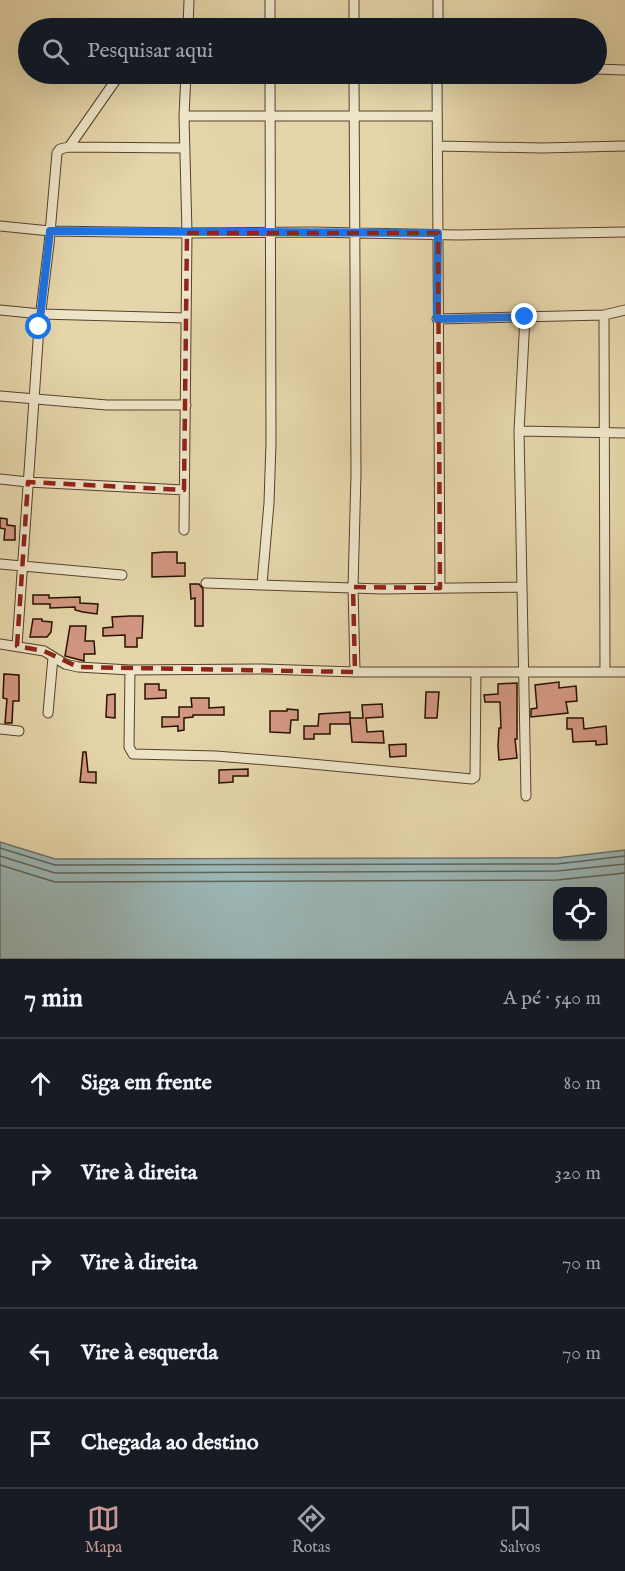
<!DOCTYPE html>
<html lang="pt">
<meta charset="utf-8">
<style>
body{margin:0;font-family:"IM FELL English",serif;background:#20242c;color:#f1f3f6}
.controls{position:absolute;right:18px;bottom:18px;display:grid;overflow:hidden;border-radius:12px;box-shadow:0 6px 24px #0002}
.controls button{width:54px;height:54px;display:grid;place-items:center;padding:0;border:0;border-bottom:2px solid #363941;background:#171b24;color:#f1f3f6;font:30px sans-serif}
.stop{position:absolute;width:18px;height:18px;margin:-14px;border:4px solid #1a73e8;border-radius:50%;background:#fff}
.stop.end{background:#1a73e8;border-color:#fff;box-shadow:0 2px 6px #0008}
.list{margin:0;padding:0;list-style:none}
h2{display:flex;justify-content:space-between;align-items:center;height:78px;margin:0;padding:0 24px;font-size:26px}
h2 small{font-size:20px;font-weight:400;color:#9ea1a6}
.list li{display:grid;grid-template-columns:39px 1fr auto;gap:18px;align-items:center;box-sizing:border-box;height:90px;padding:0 24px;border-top:2px solid #363941}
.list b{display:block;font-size:22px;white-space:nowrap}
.list em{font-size:20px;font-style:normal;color:#9ea1a6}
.icon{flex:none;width:33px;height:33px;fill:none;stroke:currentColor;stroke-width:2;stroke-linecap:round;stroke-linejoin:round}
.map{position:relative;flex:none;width:625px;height:959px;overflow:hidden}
.search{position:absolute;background:#171b24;box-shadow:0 6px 24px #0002;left:18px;right:18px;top:18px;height:66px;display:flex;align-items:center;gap:15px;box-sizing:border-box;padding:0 21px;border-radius:33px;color:#9ea1a6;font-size:22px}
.sheet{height:528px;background:#171b24}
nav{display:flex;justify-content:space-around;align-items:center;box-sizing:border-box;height:84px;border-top:2px solid #363941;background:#171b24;font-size:16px;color:#9ea1a6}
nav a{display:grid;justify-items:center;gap:3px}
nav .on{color:#c59692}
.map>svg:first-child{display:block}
.water{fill:#9bb6b5;stroke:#6d746d;stroke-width:1.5;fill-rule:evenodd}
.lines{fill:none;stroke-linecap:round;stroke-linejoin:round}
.shore{stroke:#61645a;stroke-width:1.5}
.building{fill:#d29781;stroke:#271100;stroke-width:1.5}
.minor-casing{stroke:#56422a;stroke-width:11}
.minor{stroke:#eee4c8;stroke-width:9}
.route{stroke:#1a73e8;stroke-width:8}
.marked{fill:none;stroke:#8f2418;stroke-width:4.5;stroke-dasharray:12 8;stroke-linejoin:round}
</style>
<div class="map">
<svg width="625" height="959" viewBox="0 0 625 959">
<rect width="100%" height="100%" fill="#e5d5aa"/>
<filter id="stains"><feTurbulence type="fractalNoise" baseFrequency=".00333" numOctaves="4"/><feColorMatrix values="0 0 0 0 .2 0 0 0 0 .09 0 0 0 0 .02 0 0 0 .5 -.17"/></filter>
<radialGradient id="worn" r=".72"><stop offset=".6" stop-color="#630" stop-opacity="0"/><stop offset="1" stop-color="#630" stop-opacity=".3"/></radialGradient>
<path class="water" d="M0,842l55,17 502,-1 68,-8v109h-625zM558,891h44v45h-44z"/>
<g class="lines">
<path class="shore" d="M0,848l55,17 502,-1 68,-8
M0,856l55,17 502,-2 68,-7
M0,865l55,17 502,-2 68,-7"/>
</g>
<path class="building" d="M0,518l7,1v6l8,1v14h-11l1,-11 -5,-1z
M164,552h13v11h8v13l-33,1v-24z
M190,584h9l4,5v37h-8v-28l-4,1z
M33,595h16v3l31,-1v6l18,1 -1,10 -14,-2 -8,-2v-3l-25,1v-4h-17z
M130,616h13l-1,22h-5v9h-12v-12l-22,1v-8l10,-1 -1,-10z
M33,619h9v2l10,1 -1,10 -4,5h-17z
M70,626h16l-1,15h9l1,13h-11v7l-19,-5z
M4,674l15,1v26h-6l-1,22h-7l2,-24 -4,-1z
M559,682v6l17,-2 1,15 -11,1 2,11 -37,4v-8l6,-1 -2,-23z
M517,683v56h-2l2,19 -18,2 -1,-14 1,-18h2l-1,-26h-15l-1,-7 14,-1v-10z
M145,684h14v6h7v8l-21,1z
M426,692h13l-2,26h-12z
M115,694v24l-9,-1 1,-22z
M191,698h18v10l15,-1v8h-31v2l-9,1v12l-6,1v-5l-16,1v-10h17v-10h13z
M382,704l1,13 -17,1 1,14 16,-1 1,12 -32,-1 -2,-24h13l-1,-13z
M287,709l11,1v10h-7l-1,13 -20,-1v-21h17z
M350,712v12h-20v10h-16v5h-10v-13h14l1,-12z
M567,718h16l1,11 22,-3 1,18 -11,1v-4l-23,1 -1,-13h-5z
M406,744v12l-16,1 -1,-12z
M83,752h3l2,20h8v11l-16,-1z
M248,769v7h-15v6l-14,1v-13z"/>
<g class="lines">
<defs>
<path id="minor" d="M270,0v28
M188,28l1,-28
M354,28v-28
M438,28v-28
M596,69l29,1
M354,74l2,400 -3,113 2,85
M437,74l3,514
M184,116h253
M438,146l104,2 83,-2
M69,147l116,1
M0,226l50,5 137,2 124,-1 147,3 167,-3
M0,310l41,4 145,4
M604,315l1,356
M525,317l-6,114 7,365
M437,319l167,-4 21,-5
M0,396l107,9h79
M519,431l106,2
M0,479l28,3 156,8
M184,530l3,-297 -3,-117 2,-42
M0,564l122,11
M206,583l176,6 140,-2
M262,584l7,-81 2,-60 -1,-369
M0,644l44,7 21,13 13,3 52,3 133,-1 92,3h270
M17,646l22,-319 10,-83 8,-91 3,-4 9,-2 51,-73
M130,670l-1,77 4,7 83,2 74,6 182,17 3,-2 1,-105
M48,713l5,-56
M0,729l19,2"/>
</defs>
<use href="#minor" class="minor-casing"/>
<use href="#minor" class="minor"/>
</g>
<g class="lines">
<path class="route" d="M39,327l11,-96 388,2 -1,86 88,-2"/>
</g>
<path class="marked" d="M187,233h251l2,355 -87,-1 2,85 -277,-5 -34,-16 -27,-5 11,-164 156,8z"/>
<rect width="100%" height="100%" filter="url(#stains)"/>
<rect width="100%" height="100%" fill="url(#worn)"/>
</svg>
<div class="controls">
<button><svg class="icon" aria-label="locate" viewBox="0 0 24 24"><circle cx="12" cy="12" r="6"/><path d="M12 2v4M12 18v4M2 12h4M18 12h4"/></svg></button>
</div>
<div class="stop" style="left:39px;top:327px"></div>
<div class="stop end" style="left:525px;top:317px"></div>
<div class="search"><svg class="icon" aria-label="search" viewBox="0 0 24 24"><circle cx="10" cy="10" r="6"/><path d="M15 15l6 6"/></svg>Pesquisar aqui</div>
</div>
<section class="sheet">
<h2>7 min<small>A pé · 540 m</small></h2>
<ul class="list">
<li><svg class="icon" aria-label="ahead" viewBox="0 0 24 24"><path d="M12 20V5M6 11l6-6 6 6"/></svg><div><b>Siga em frente</b></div><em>80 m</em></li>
<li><svg class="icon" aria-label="right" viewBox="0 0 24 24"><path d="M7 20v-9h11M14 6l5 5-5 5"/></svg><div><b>Vire à direita</b></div><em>320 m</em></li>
<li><svg class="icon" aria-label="right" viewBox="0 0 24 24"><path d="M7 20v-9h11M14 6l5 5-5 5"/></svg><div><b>Vire à direita</b></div><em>70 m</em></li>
<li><svg class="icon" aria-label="left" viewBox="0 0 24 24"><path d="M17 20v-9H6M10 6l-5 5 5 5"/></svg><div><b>Vire à esquerda</b></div><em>70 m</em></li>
<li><svg class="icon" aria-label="arrive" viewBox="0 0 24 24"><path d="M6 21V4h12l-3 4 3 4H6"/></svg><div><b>Chegada ao destino</b></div></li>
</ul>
</section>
<nav>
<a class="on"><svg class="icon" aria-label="map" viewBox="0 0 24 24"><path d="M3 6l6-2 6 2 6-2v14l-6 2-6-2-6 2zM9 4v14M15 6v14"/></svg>Mapa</a>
<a><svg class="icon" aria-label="directions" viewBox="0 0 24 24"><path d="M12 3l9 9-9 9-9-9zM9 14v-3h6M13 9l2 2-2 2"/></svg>Rotas</a>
<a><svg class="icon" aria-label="saved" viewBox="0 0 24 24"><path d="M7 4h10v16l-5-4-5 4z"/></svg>Salvos</a>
</nav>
